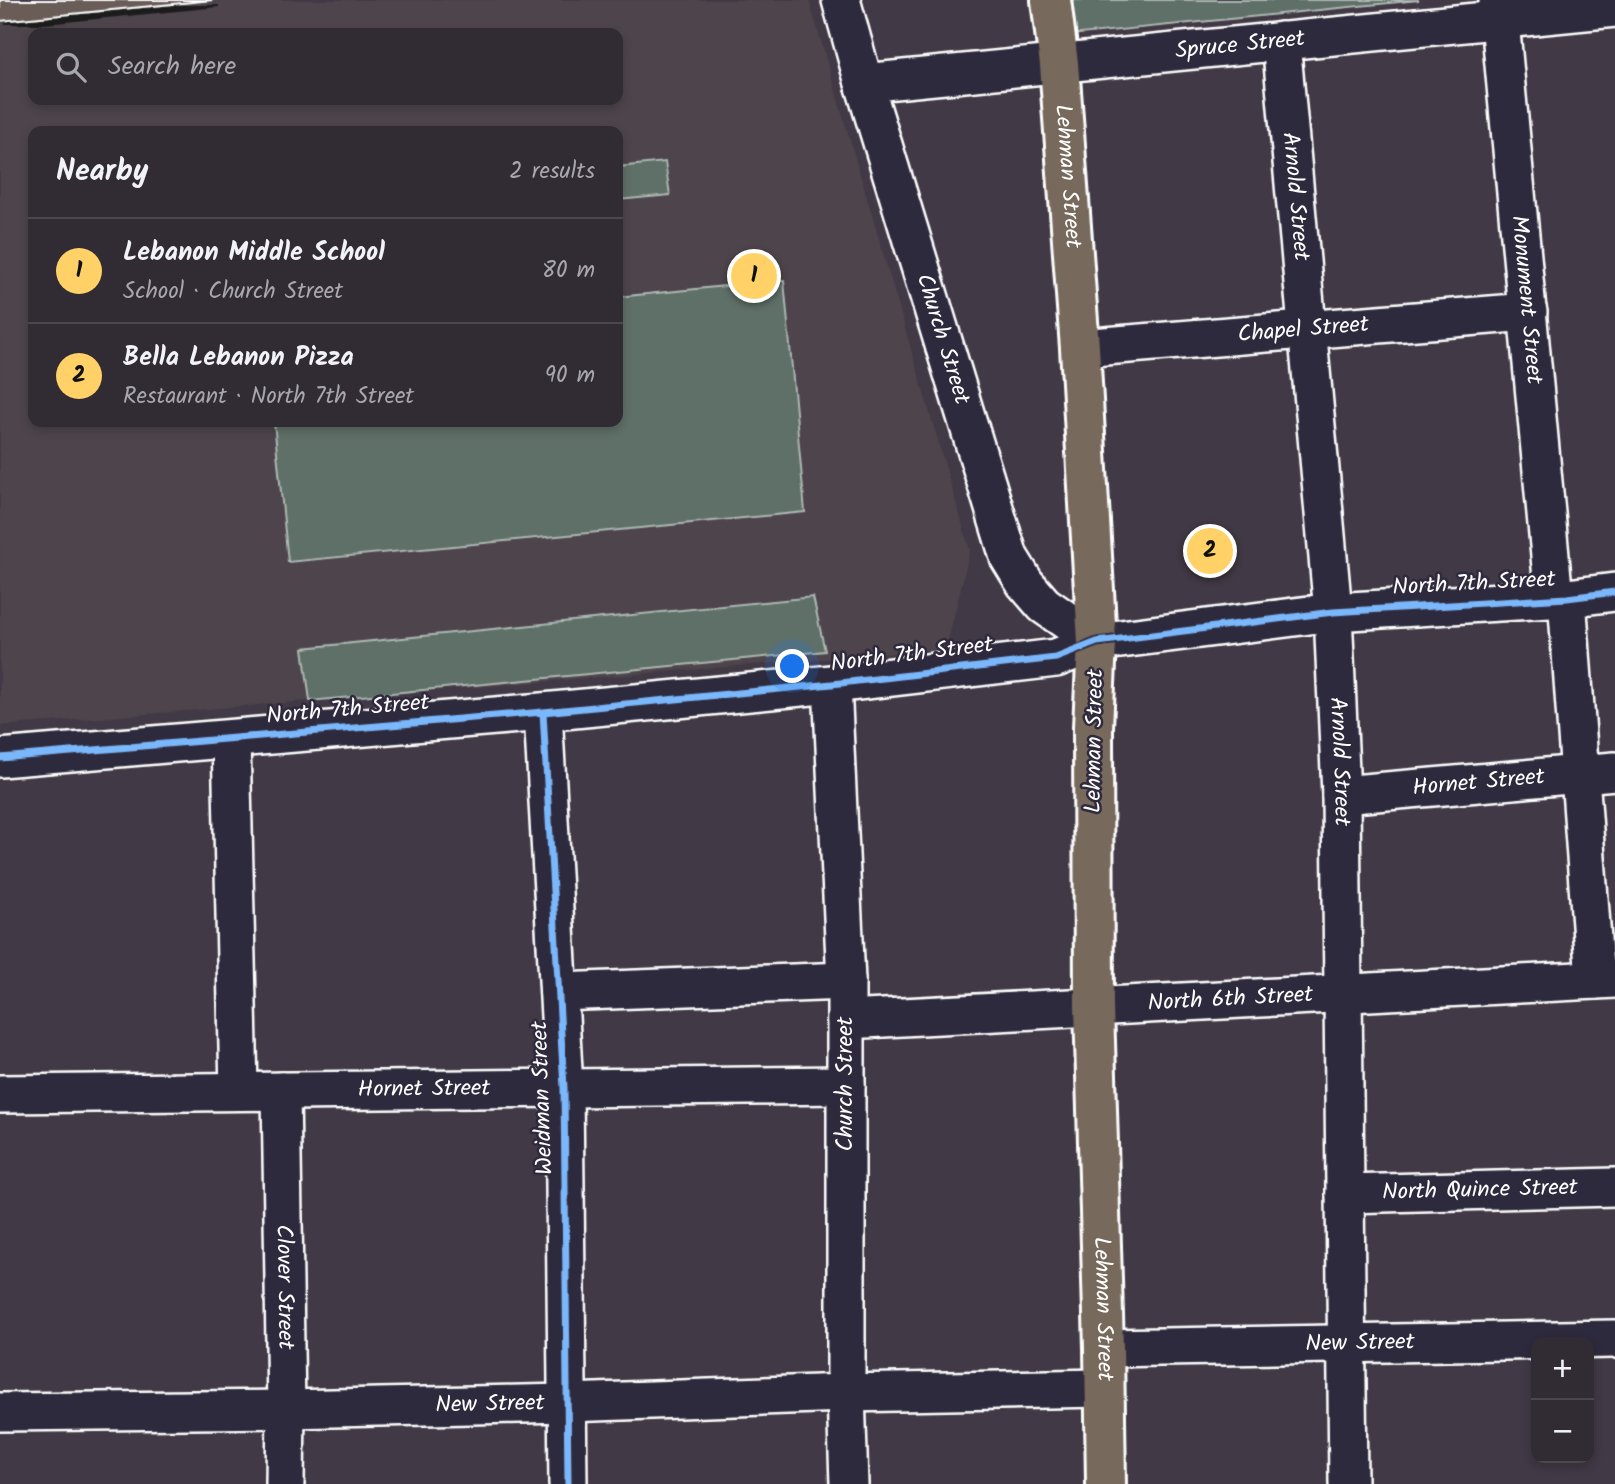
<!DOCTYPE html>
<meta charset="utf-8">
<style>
body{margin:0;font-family:Kalam,sans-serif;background:#3d3740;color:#f1f3f6}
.controls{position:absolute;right:21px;bottom:21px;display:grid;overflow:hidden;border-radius:14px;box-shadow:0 4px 10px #0003}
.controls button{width:63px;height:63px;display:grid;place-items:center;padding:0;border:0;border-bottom:2px solid #4c474f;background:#312b34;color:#f1f3f6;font:35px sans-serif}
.you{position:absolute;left:793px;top:667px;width:24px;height:24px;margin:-18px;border:5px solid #fff;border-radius:50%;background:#1a73e8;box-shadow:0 0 0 10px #1a73e833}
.badge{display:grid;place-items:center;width:46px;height:46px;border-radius:50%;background:#ffd166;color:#111;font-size:23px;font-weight:700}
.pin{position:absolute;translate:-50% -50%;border:4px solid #fff;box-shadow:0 2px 7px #0006}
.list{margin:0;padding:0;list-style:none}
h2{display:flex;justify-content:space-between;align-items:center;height:91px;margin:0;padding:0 28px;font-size:30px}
h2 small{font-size:23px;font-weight:400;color:#a8a7ac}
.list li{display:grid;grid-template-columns:46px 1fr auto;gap:21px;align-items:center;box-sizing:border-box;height:105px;padding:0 28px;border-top:2px solid #4c474f}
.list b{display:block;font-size:26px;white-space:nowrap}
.list p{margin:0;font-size:23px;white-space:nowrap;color:#a8a7ac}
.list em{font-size:23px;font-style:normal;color:#a8a7ac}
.icon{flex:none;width:38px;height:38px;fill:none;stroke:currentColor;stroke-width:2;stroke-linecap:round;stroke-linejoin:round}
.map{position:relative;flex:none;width:1615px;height:1484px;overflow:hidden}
.search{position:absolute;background:#312b34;box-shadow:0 4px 10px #0003;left:28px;top:28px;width:595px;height:77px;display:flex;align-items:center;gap:18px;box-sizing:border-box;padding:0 24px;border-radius:14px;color:#a8a7ac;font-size:26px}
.panel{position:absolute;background:#312b34;box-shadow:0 4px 10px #0003;left:28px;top:126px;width:595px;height:301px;border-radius:14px}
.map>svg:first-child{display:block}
.built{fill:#4d444b;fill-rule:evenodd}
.green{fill:#5e6f67;stroke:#aeb7b3;stroke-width:2}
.building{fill:#6a5d59;stroke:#fff;stroke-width:2;filter:url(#shadow)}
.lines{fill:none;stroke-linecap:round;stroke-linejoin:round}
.minor-casing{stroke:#fff;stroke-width:42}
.major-casing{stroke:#fff;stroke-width:44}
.minor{stroke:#2f2a3d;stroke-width:37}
.major{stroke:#77695c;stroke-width:38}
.cycleway-casing{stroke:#2f2a3d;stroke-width:11}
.cycleway{stroke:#7ab7fb;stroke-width:7}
.labels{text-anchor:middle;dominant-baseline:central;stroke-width:5;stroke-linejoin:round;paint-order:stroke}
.street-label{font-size:23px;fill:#fff;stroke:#2f2a3d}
</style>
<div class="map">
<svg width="1615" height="1484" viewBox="0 0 1615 1484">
<defs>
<filter id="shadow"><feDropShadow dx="6" dy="6" stdDeviation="0" flood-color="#0009"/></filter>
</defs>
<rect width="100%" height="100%" fill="#413945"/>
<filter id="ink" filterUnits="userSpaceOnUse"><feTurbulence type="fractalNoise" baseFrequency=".0143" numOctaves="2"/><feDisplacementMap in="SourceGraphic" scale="14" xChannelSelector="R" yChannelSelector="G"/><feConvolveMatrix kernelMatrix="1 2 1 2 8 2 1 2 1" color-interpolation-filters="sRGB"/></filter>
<g filter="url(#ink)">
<path class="built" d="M0,0h809l161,550 -24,99 -946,77zM33,33h585v67h-585zM33,131h585v291h-585z"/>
<path class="green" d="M1056,0h363l-359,36z
M665,162l5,33 -52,5v-33z
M784,280l21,232 -517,50 -14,-140h344v-125z
M813,597l12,54 -515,50 -7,-53z"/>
<path class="building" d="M0,0h213l-213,21z"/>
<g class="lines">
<defs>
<g id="minor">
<path id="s1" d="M841,0l23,83 145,474 16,26 19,22 53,37"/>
<path id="s2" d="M1498,0l56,599"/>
<path id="s3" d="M1281,41l52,571 8,183 7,689"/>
<path id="s4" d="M864,83l751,-75"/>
<path id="s5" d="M1080,348l448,-36"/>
<path d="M1567,598l28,382"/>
<path d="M832,684l14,297v412l3,91"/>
<path d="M543,712l21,376 4,396"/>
<path d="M231,739l8,352"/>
<path d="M0,758l543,-46 289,-28 224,-26 41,-16 236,-30 234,-14 48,-6"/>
<path id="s6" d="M1341,795l274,-24"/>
<path d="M559,992l287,-11"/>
<path id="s7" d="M846,1020l769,-41"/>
<path id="s8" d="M281,1091l5,318 -1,75"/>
<path id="s9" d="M0,1094l846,-9"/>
<path id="s10" d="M1345,1194l270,-7"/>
<path id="s11" d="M1104,1348l511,-9"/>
<path id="s12" d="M0,1412l286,-3 281,-6 279,-10 258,-5"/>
</g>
<g id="major">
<path id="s13" d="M1051,0l8,64 21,284 17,294 -4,85 1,280 10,341 2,136"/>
</g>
</defs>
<use href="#minor" class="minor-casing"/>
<use href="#major" class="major-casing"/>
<use href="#minor" class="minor"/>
<use href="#major" class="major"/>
<defs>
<path id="cycleway" d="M543,712l21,376 4,396
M0,758l543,-46 289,-28 224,-26 41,-16 236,-30 234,-14 48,-6"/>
</defs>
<use href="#cycleway" class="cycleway-casing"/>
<use href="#cycleway" class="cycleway"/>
</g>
</g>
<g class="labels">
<g class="street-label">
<text stroke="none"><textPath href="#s4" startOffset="378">Spruce Street</textPath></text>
<text stroke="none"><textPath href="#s13" startOffset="177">Lehman Street</textPath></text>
<text stroke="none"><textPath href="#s3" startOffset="156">Arnold Street</textPath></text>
<text stroke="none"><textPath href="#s2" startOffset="301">Monument Street</textPath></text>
<text stroke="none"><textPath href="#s5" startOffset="224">Chapel Street</textPath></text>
<text stroke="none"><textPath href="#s1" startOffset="354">Church Street</textPath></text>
<text transform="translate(1474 584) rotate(-3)">North 7th Street</text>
<text transform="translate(912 655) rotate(-7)">North 7th Street</text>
<text transform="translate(348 710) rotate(-5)">North 7th Street</text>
<text transform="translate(1095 741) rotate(-89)">Lehman Street</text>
<text stroke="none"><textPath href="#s3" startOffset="723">Arnold Street</textPath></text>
<text stroke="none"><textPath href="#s6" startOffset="138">Hornet Street</textPath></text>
<text stroke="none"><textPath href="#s7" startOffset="385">North 6th Street</textPath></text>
<text transform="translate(846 1084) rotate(-90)">Church Street</text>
<text stroke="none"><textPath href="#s9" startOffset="424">Hornet Street</textPath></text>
<text transform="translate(543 1098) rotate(-92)">Weidman Street</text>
<text stroke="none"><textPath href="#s10" startOffset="135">North Quince Street</textPath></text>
<text stroke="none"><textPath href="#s8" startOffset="196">Clover Street</textPath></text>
<text stroke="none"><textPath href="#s13" startOffset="1311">Lehman Street</textPath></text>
<text stroke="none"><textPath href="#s11" startOffset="256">New Street</textPath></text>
<text stroke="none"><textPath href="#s12" startOffset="490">New Street</textPath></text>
</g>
</g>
</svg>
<div class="controls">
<button>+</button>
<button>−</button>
</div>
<div class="you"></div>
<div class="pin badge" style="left:754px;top:276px">1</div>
<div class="pin badge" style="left:1210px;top:551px">2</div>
<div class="search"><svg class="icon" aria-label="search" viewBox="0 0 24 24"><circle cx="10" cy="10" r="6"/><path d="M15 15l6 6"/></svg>Search here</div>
<section class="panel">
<h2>Nearby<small>2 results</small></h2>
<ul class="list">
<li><span class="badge">1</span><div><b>Lebanon Middle School</b><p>School · Church Street</p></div><em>80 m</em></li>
<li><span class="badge">2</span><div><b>Bella Lebanon Pizza</b><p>Restaurant · North 7th Street</p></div><em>90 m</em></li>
</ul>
</section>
</div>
